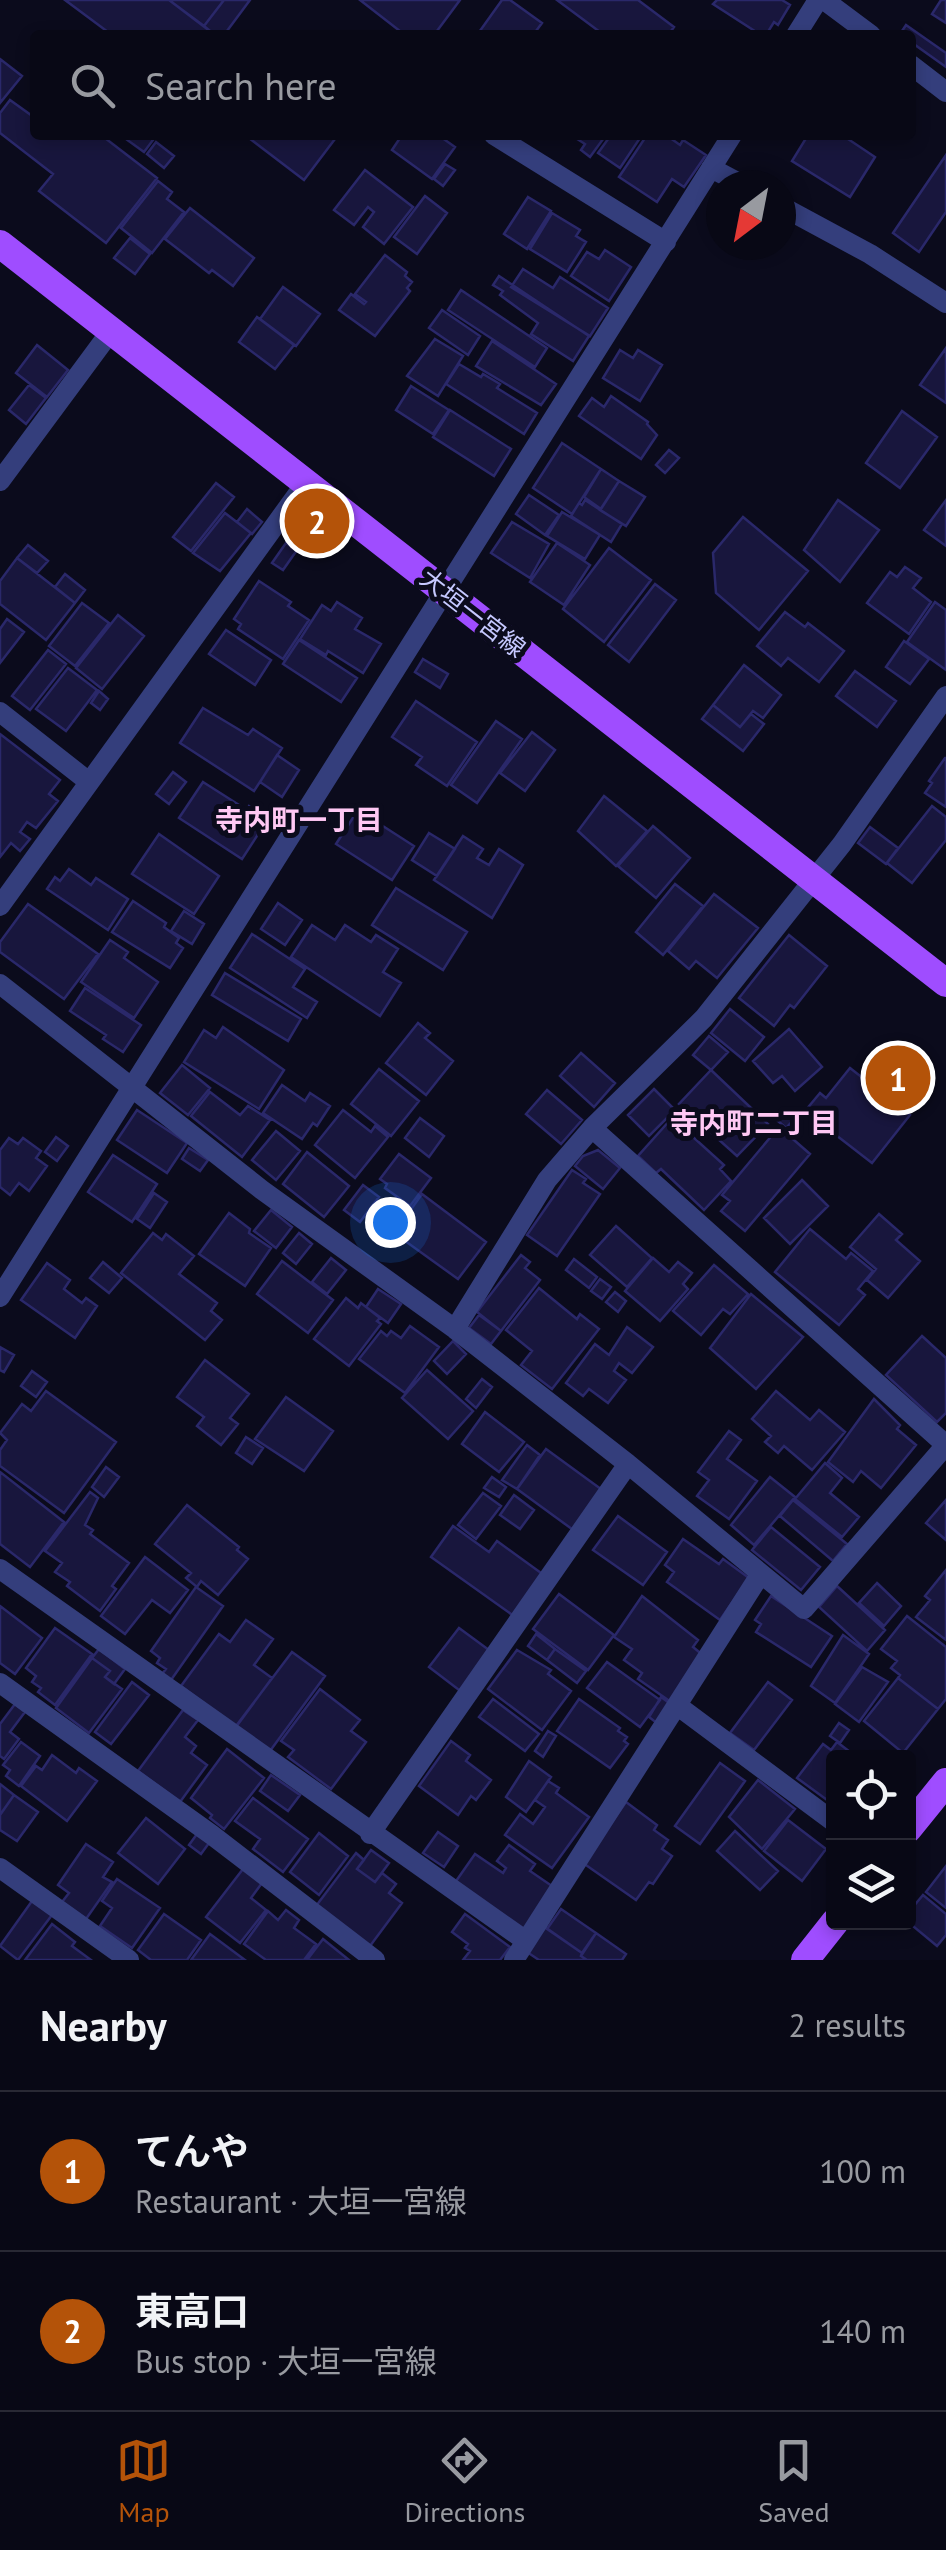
<!DOCTYPE html>
<meta charset="utf-8">
<style>
body{margin:0;font-family:"PT Sans","Noto Sans JP",sans-serif;background:#11111e;color:#f1f3f6}
.controls{position:absolute;right:30px;bottom:30px;display:grid;overflow:hidden;border-radius:10px;box-shadow:0 5px 15px #0003}
.controls button{width:90px;height:90px;display:grid;place-items:center;padding:0;border:0;border-bottom:2px solid #292934;background:#080815;color:#f1f3f6;font:50px sans-serif}
.compass{position:absolute;left:706px;top:170px;width:90px;height:90px;border-radius:50%;background:#080815;box-shadow:0 5px 15px #0003;rotate:212deg}
.you{position:absolute;left:390px;top:1222px;width:35px;height:35px;margin:-25px;border:8px solid #fff;border-radius:50%;background:#1a73e8;box-shadow:0 0 0 15px #1a73e833}
.badge{display:grid;place-items:center;width:65px;height:65px;border-radius:50%;background:#b45309;color:#fff;font-size:32px;font-weight:700}
.pin{position:absolute;translate:-50% -50%;border:5px solid #fff;box-shadow:0 2px 10px #0006}
.list{margin:0;padding:0;list-style:none}
h2{display:flex;justify-content:space-between;align-items:center;height:130px;margin:0;padding:0 40px;font-size:42px}
h2 small{font-size:32px;font-weight:400;color:#989aa0}
.list li{display:grid;grid-template-columns:65px 1fr auto;gap:30px;align-items:center;box-sizing:border-box;height:160px;padding:0 40px;border-top:2px solid #292934}
.list b{display:block;font-size:38px;white-space:nowrap}
.list p{margin:0;font-size:32px;white-space:nowrap;color:#989aa0}
.list em{font-size:32px;font-style:normal;color:#989aa0}
.icon{flex:none;width:55px;height:55px;fill:none;stroke:currentColor;stroke-width:2;stroke-linecap:round;stroke-linejoin:round}
.map{position:relative;flex:none;width:946px;height:1960px;overflow:hidden}
.search{position:absolute;background:#080815;box-shadow:0 5px 15px #0003;left:30px;right:30px;top:30px;height:110px;display:flex;align-items:center;gap:25px;box-sizing:border-box;padding:0 35px;border-radius:10px;color:#989aa0;font-size:38px}
.sheet{height:450px;background:#080815}
nav{display:flex;justify-content:space-around;align-items:center;box-sizing:border-box;height:140px;border-top:2px solid #292934;background:#080815;font-size:28px;color:#989aa0}
nav a{display:grid;justify-items:center;gap:5px}
nav .on{color:#b45309}
.map>svg:first-child{display:block}
.building{fill:#18163d;stroke:#2a286a;stroke-width:2.5}
.lines{fill:none;stroke-linecap:round;stroke-linejoin:round}
.minor{stroke:#343e7c;stroke-width:20}
.primary{stroke:#9f4dff;stroke-width:28}
.labels{text-anchor:middle;dominant-baseline:central;stroke-width:10;stroke-linejoin:round;paint-order:stroke}
.street-label{font-size:25px;fill:#c6c9ff;stroke:#0b0b1c}
.neighbourhood-label{font-size:28px;font-weight:bold;fill:#ffc8f4;stroke:#0b0b1c}
</style>
<div class="map">
<svg width="946" height="1960" viewBox="0 0 946 1960">
<rect width="100%" height="100%" fill="#0b0b1c"/>
<path class="building" d="M65,0h104l46,35h-103z
M169,0h55l-20,26z
M224,0h26l-26,35h-9l-11,-9z
M360,0h100l-26,35h-29z
M502,0h8l32,23 -9,12h-56z
M557,0h81l36,27 -6,8h-64z
M717,0h65l8,5 -12,20 -4,-3 -8,13h-5l-48,-31z
M941,0h5v23l-14,-9z
M906,25l40,28v14l-35,-25v-7l-11,-1z
M0,59l22,17 -22,27z
M10,100l25,18v17h66l56,43 -51,65 -67,-52 14,-17 -53,-41v-20z
M129,135h18l6,5 -9,12 -18,-13z
M245,135h93l-34,45z
M402,135h36l17,12 -23,32 -40,-29z
M571,135h35l-16,22 -9,-7 4,-6z
M611,135h31l-22,33 -22,-15z
M647,135h19l14,10 3,-5 23,15 -22,32 -12,-8 -15,23 -38,-25z
M808,135h34l33,22 -25,40 -58,-36z
M156,142l18,14 -10,12 -17,-14z
M946,155v57l-27,40 -26,-19z
M445,164l10,6 -12,16 -9,-7z
M365,170l48,37 -29,37 -21,-17 11,-15 -6,-5 -14,18 -20,-15z
M158,181l14,11 -5,7 17,13 -32,41 -31,-25z
M425,196l22,17 -30,41 -23,-17z
M528,197l23,14 -24,38 -23,-15z
M190,208l64,50 -21,28 -21,-16 -3,3 -44,-34z
M552,213l28,17 -4,6 10,6 -19,30 -37,-23z
M130,238l20,16 -15,20 -21,-16z
M605,250l26,17 -22,34 -38,-25 16,-24 12,7z
M385,255l22,17 -2,4 7,6 -5,6 3,3 -35,45 -36,-26 12,-16 13,10 2,-2 -11,-8z
M523,269l30,19 7,-11 48,31 -18,28 -79,-49z
M499,276l90,60 -16,25 -42,-27 7,-11 -38,-28 3,-4 -10,-6z
M283,287l37,27 -24,32 -36,-27z
M461,290l86,58 -12,19 -87,-57z
M442,310l38,26 -12,19 -39,-27z
M257,317l37,28 -19,24 -36,-27z
M435,339l28,17 -25,40 -31,-20z
M492,341l64,43 -15,21 -65,-39z
M37,345l31,25 -21,27 -31,-24z
M946,348v55l-26,-18z
M620,350l13,8 5,-8 24,15 -22,36 -37,-23z
M459,364l22,13 2,-3 17,10 -3,4 40,25 -13,21 -78,-50z
M29,385l17,13 -20,26 -17,-14z
M411,386l38,24 -16,24 -37,-24z
M611,396l37,26 -1,2 10,11 -16,24 -62,-43 13,-18 12,9z
M450,410l61,39 -17,27 -61,-39z
M902,411l35,26 -37,51 -34,-25z
M562,443l39,26 -29,45 -39,-26z
M669,450l10,8 -14,15 -9,-8z
M601,469l18,12 -18,28 -17,-12z
M619,481l26,16 -19,29 -26,-16z
M216,483l18,14 -43,54 -18,-14z
M529,495l30,20 -14,20 -29,-21z
M585,500l37,24 -11,18 -40,-26 8,-13 3,2z
M838,500l41,30 -39,52 -36,-32z
M946,500v46l-22,-16z
M247,509l15,13 -10,12 -15,-12z
M562,512l38,23 -15,24 -38,-23z
M225,513l26,20 -31,38 -27,-18z
M743,517l65,54 -49,59 -43,-37 -3,-40z
M512,522l37,22 -19,34 -39,-25z
M286,543l11,7 -14,20 -11,-7z
M557,543l33,22 -26,40 -34,-23z
M28,545l20,16 -11,12 -20,-15z
M609,548l42,32 -47,62 -41,-33z
M17,558l58,45 -29,37 -46,-36v-23z
M905,567l16,11 -8,10 18,14 -22,32 -42,-31 23,-31 7,5z
M65,574l20,16 -10,13 -20,-16z
M259,581l32,21 -3,4 21,14 -26,39 -45,-30 3,-5 -7,-5z
M655,584l21,16 -47,62 -21,-17z
M337,602l25,16 -7,11 26,15 -18,29 -35,-22 -2,4 -26,-16 22,-34 9,6z
M935,602l11,8v60l-39,-28z
M82,603l27,20 -34,43 -26,-20z
M785,612l20,15 3,-4 36,28 -25,31 -31,-24 -7,8 -24,-20z
M118,615l26,21 -42,53 -26,-21z
M7,619l17,13 -24,31v-34z
M226,630l45,30 -16,25 -46,-31z
M299,640l58,38 -16,24 -58,-38z
M904,641l25,18 -19,25 -24,-17z
M48,650l18,14 -36,46 -18,-14z
M423,659l25,15 -8,14 -25,-16z
M744,665l37,30 -18,23 -10,-7 -13,16 -27,-22z
M68,668l29,22 -31,41 -30,-22z
M855,671l41,30 -19,26 -41,-31z
M99,691l9,8 -8,11 -9,-7z
M416,701l61,41 -30,44 -31,-21 6,-8 -30,-20z
M713,705l27,22 11,-13 13,10 -21,27 -41,-32z
M203,708l45,27 5,-6 29,19 -28,43 -74,-48z
M496,721l26,18 -45,64 -26,-18z
M532,732l23,18 -30,41 -25,-18z
M0,734l60,46 -11,14 9,7 -22,27 -9,-6 -7,10 10,7 -10,12 -9,-8 -11,14z
M277,755l22,15 -17,27 -22,-15z
M945,758h1v49l-21,-14 7,-10 -3,-2z
M173,772l13,10 -17,22 -13,-10z
M203,782l44,28 2,-4 19,13 -26,40 -63,-41z
M604,796l43,35 -31,35 -38,-35z
M932,806l14,11v23l-34,43 -25,-20z
M358,810l56,36 -22,34 -56,-36z
M653,826l37,32 -34,40 -38,-32z
M870,827l28,21 -12,16 -28,-21z
M429,833l26,16 -18,27 -25,-16z
M159,834l60,42 -25,38 -62,-40z
M463,836l20,13 -6,9 12,7 10,-16 24,16 -31,53 -58,-38z
M69,869l22,16 5,-7 32,21 -20,31 -61,-41 8,-12 5,4z
M675,884l28,22 -40,49 -27,-23z
M396,888l71,44 -24,38 -71,-45z
M714,894l44,34 -41,50 -21,-17 -7,8 -21,-18z
M133,901l33,22 -2,4 15,11 -3,5 7,5 -13,20 -58,-36z
M278,903l24,17 -17,25 -24,-16z
M28,904l70,50 -34,45 -64,-47v-10z
M184,911l20,13 -12,20 -21,-13z
M312,925l23,15 10,-15 26,17 5,-7 22,14 -15,23 18,11 -21,33 -89,-59z
M252,934l53,35 -12,18 24,15 -10,16 -77,-50z
M789,935l38,31 -33,42 -4,-3 -16,21 -35,-28z
M110,940l18,12 -4,6 34,24 -24,36 -53,-36z
M225,973l76,46 -13,22 -76,-46z
M85,988l56,37 -18,27 -20,-13 3,-4 -36,-24z
M730,1009l34,28 -19,24 -34,-28z
M418,1023l12,10 -5,5 28,23 -27,34 -40,-32z
M223,1027l61,43 -25,39 -75,-47 20,-32 12,8z
M789,1029l33,38 -27,24 -13,-15 -9,7 -20,-22z
M709,1036l19,16 -17,18 -18,-15z
M581,1053l34,30 -21,24 -34,-31z
M182,1065l28,23 -22,27 -28,-22z
M850,1068l60,47 -38,48 -67,-52 15,-18 6,5z
M379,1069l40,32 -28,35 -40,-32z
M711,1070l57,54 -31,32 -58,-52z
M282,1085l23,16 5,-8 20,13 -13,20 -4,-3 -11,16 -39,-26z
M654,1089l21,21 -26,26 -21,-21z
M547,1090l35,30 -21,24 -35,-30z
M210,1092l30,23 8,-9 22,14 -28,37 -51,-41z
M788,1109l9,7 -11,12 -8,-7z
M137,1110l50,33 -20,30 -50,-33z
M343,1110l28,22 4,-6 13,11 -33,41 -40,-33z
M420,1118l24,18 -15,21 -24,-19z
M672,1118l52,47 -4,4 11,12 -27,29 -43,-41 -5,4 -18,-17z
M779,1127l31,27 -65,77 -24,-20 9,-10 -8,-6z
M276,1131l24,20 -24,29 -24,-20z
M56,1137l12,9 -11,15 -12,-9z
M9,1138l9,6 5,-6 18,13 -5,7 11,8 -18,25 -10,-8 -9,12 -10,-8v-37z
M189,1148l19,12 -8,11 -18,-12z
M598,1150l22,18 -17,21 -28,-23 8,-10z
M307,1152l42,34 -25,31 -41,-33z
M399,1154l32,24 -21,28 -25,-18 2,-4 -7,-5z
M113,1155l44,29 -25,38 -44,-30z
M572,1170l14,9 -3,4 17,11 -43,62 -30,-21z
M802,1180l26,26 -38,38 -26,-26z
M363,1185l16,12 -19,25 -16,-12z
M154,1193l13,9 -17,26 -13,-9z
M422,1194l64,48 -28,37 -64,-46z
M271,1210l21,17 -16,21 -22,-17z
M229,1213l21,16 -1,4 22,15 -26,38 -46,-32z
M879,1214l23,20 -6,6 24,21 -32,37 -21,-18 9,-11 -26,-22z
M616,1226l36,32 -25,29 -37,-32z
M810,1229l36,30 5,-6 22,18 -15,18 7,6 -26,30 -64,-53z
M153,1233l9,7 4,-6 28,22 -15,18 38,29 -6,8 11,9 -17,20 -84,-67z
M299,1233l13,11 -16,20 -13,-11z
M521,1255l9,7 -5,6 15,12 -39,51 -24,-19z
M331,1258l15,12 -19,24 -15,-12z
M653,1258l16,14 9,-10 14,11 -9,11 5,5 -28,32 -35,-30z
M574,1259l23,18 -8,11 -23,-18z
M282,1261l51,39 -25,33 -51,-39z
M103,1262l19,16 -13,15 -19,-15z
M47,1263l23,17 -6,9 18,14 4,-5 11,8 -22,32 -54,-38z
M714,1265l34,29 -18,20 -7,-5 -22,26 -28,-24z
M600,1279l11,8 -9,12 -11,-8z
M539,1288l38,31 3,-5 19,15 -47,60 -31,-24 11,-14 -26,-21z
M378,1289l23,15 -13,19 -22,-16z
M615,1292l11,9 -8,11 -12,-10z
M751,1294l52,43 -47,52 -46,-41z
M346,1298l12,10 3,-5 19,15 -3,3 4,3 -32,42 -35,-27z
M479,1315l22,16 -10,13 -22,-16z
M410,1326l29,21 -34,46 -46,-34 22,-28 6,5 4,-5 10,7z
M627,1327l26,20 -21,26 -13,-10 -5,8 12,9 -18,23 -19,-14 -6,7 -17,-13 29,-39 14,11z
M922,1336l24,22v55l-9,9 -51,-47z
M453,1341l13,13 -19,20 -13,-13z
M0,1347l14,8 -10,17 -4,-2z
M205,1360l44,34 -19,24 8,6 -17,21 -24,-19 7,-9 -27,-20z
M427,1370l46,41 -25,28 -46,-41z
M32,1371l15,11 -11,15 -15,-11z
M482,1379l10,8 -16,21 -10,-9z
M46,1391l70,51 -52,71 -64,-47v-16l7,-10 -7,-7 22,-29 9,7z
M776,1391l34,29 9,-10 26,22 -33,38 -28,-24 -6,7 -13,-11 6,-6 -19,-17z
M286,1397l47,34 -29,40 -49,-32z
M874,1399l26,26 -3,4 19,16 -35,43 -20,-17 -8,11 -25,-20z
M485,1412l39,30 -25,30 -37,-28z
M729,1431l12,9 -14,19 30,22 -28,38 -32,-23 12,-16 -11,-8z
M246,1437l17,11 -11,16 -16,-11z
M527,1445l13,10 -23,34 -15,-9z
M546,1449l59,43 -29,40 -59,-43z
M825,1463l17,15 -12,15 29,24 -17,20 -47,-38z
M106,1467l13,10 -15,20 -12,-10z
M0,1472l64,50 -34,45 -30,-23z
M492,1477l14,10 -7,10 -15,-9z
M770,1477l25,20 -41,48 -23,-20z
M90,1492l8,6 -13,27 8,5 -3,4 39,29 -17,23 4,3 -16,22 -33,-25 3,-4 -15,-10 7,-9 -17,-12z
M483,1493l18,13 -25,33 -18,-14z
M514,1495l20,15 -14,19 -20,-14z
M793,1500l54,44 -14,17 -53,-45z
M946,1500v40l-20,-17z
M187,1505l52,42 -2,3 11,9 -30,36 -17,-14 -4,6 -11,-9 5,-5 -36,-29z
M618,1516l49,36 -24,33 -50,-35z
M453,1526l36,26 8,-11 51,37 -30,41 -87,-62z
M771,1527l49,40 -19,23 -49,-40z
M683,1539l36,25 4,-5 26,19 -29,42 -53,-38 7,-10 -9,-7z
M145,1557l43,33 -18,23 -18,-13 -27,34 -24,-18z
M946,1570v70l-30,-23 14,-17 -5,-4z
M877,1583l24,23 -17,20 -25,-23z
M837,1586l48,44 -18,21 -48,-44z
M196,1587l27,19 -52,74 -9,-6 4,-5 -9,-6 3,-5 -9,-7z
M559,1594l55,41 -26,35 -55,-41z
M642,1596l56,44 -5,7 11,9 -33,46 -33,-23 4,-6 -18,-13 8,-11 -18,-12z
M771,1596l61,40 -21,31 -55,-35 5,-8 -6,-4z
M0,1606l42,32 -27,36 -15,-11z
M907,1616l39,31v52l-8,10 -40,-31 2,-3 -9,-7 6,-7 -16,-12z
M246,1620l27,19 -19,26 18,13 -36,49 -55,-41 38,-52 11,8z
M55,1628l37,26 -37,51 -17,-13 3,-4 -9,-6 4,-6 -10,-8z
M459,1628l34,25 -30,40 -34,-26z
M536,1634l19,15 -8,11 -19,-14z
M843,1635l26,19 -34,49 -24,-17z
M99,1649l26,20 -11,15 -9,-7 5,-6 -18,-13z
M555,1649l31,22 -9,12 -30,-23z
M517,1650l34,20 -3,4 23,17 -29,39 -54,-41z
M292,1652l33,24 -55,75 -34,-25z
M92,1658l18,13 -5,6 17,12 -33,44 -33,-25z
M607,1662l53,38 -20,27 -53,-39z
M862,1667l26,15 -29,40 -24,-18z
M898,1678l40,31 -35,44 -39,-32z
M132,1682l17,13 -38,49 -16,-12z
M768,1682l24,18 -38,50 -24,-17z
M320,1689l40,31 -9,11 15,11 -35,47 -43,-32 6,-7 -13,-9z
M661,1697l11,8 -14,19 -9,-7z
M493,1699l46,35 -14,17 -46,-34z
M579,1699l41,29 -2,3 9,6 -3,4 4,3 -18,24 -53,-37z
M15,1704l10,8 -15,20 9,7 -15,20 -4,-3v-32z
M183,1710l15,10 -13,17 11,9 -5,7 16,12 -27,37 -42,-31z
M839,1723l10,7 -9,13 -10,-7z
M548,1731l8,5 -13,21 -8,-6z
M451,1741l19,14 -4,6 25,19 -15,20 -5,-4 -13,19 -39,-29z
M21,1742l19,14 -21,30 -13,-10 4,-6 -7,-5z
M837,1742l21,16h-24v47l-37,-27 26,-34 8,6z
M227,1749l37,29 -40,51 -14,-11 2,-3 -21,-17z
M52,1755l24,18 3,-5 18,13 -30,40 -46,-35 15,-20 6,4z
M529,1761l22,16 -25,35 -20,-15z
M720,1763l25,18 -45,63 -25,-18z
M271,1775l29,20 -12,16 -28,-20z
M758,1780l37,29 -33,40 -33,-32z
M548,1781l11,7 -3,5 33,24 -37,51 -47,-33 15,-21 13,10 12,-17 -10,-7z
M0,1784l14,11 -14,20z
M14,1795l24,17 -21,29 -17,-11v-15z
M253,1798l55,41 -25,33 -30,-23 7,-10 -25,-18z
M626,1802l31,23 -3,5 14,10 -6,9 10,7 -19,28 -4,-2 -13,18 -53,-37z
M146,1818l39,31 -27,35 -40,-31z
M788,1820l38,29 -24,32 -38,-30z
M735,1831l43,40 -18,19 -43,-39z
M438,1832l20,14 -14,21 -21,-14z
M319,1833l29,23 -29,39 -29,-23z
M197,1834l12,9 -8,11 -12,-9z
M86,1844l27,18 -10,15 9,5 -26,37 -24,-17 7,-9 -11,-8z
M509,1845l26,19 -5,7 22,15 -29,49 -69,-51 21,-30 28,19 3,-5 -9,-7z
M371,1850l18,13 -14,19 -18,-13z
M356,1853l8,7 -7,9 18,13 7,-9 14,11 -7,9 13,10 -32,43 -54,-40z
M946,1866v42l-20,-16z
M243,1869l19,14 -11,15 15,12 -26,33 -34,-26z
M117,1879l43,29 -28,40 -32,-22 12,-18 -10,-7z
M923,1895l23,19v21l-9,11 -29,-24v-9z
M32,1901l20,14 -34,45 -18,-14z
M561,1909l35,24 -14,20 -35,-24z
M286,1910l13,10 -5,8 22,16 -12,16h-38l-22,-16 24,-33 10,9z
M164,1914l37,26 -14,20h-36l-13,-10z
M465,1914l45,33 -10,13h-37l7,-9 -5,-3 3,-4 -16,-12z
M52,1924l23,18 -3,4 19,14h-66z
M545,1927l37,26 -1,3 6,4h-48l-12,-8z
M596,1933l30,21 -4,6h-35l-6,-4z
M210,1934l35,26h-54z
M323,1939l26,21h-42z"/>
<g class="lines">
<path class="minor" d="M824,0l47,35
M796,35l22,-35
M911,65l35,27
M494,135l172,107
M711,168l32,17
M781,206l89,48 76,49
M0,481l111,-150
M0,712l89,70
M0,906l307,-425
M0,984l262,206 193,139 173,135 176,145 142,-164 -354,-317
M0,1297l732,-1162
M455,1329l92,-149 45,-52 112,-110 138,-174 104,-148
M0,1569l526,372
M0,1683l212,152 163,125
M678,1706l156,116
M370,1834l258,-370
M0,1868l129,92
M514,1960l246,-385"/>
<path class="primary" d="M0,244l946,739
M908,1829l38,-47
M805,1960l30,-38"/>
</g>
<g class="labels">
<g class="street-label">
<text transform="translate(473 613) rotate(38)">大垣一宮線</text>
</g>
<g class="neighbourhood-label">
<text x="299" y="819">寺内町一丁目</text>
<text x="754" y="1122">寺内町二丁目</text>
</g>
</g>
</svg>
<div class="controls">
<button><svg class="icon" aria-label="locate" viewBox="0 0 24 24"><circle cx="12" cy="12" r="6"/><path d="M12 2v4M12 18v4M2 12h4M18 12h4"/></svg></button>
<button><svg class="icon" aria-label="layers" viewBox="0 0 24 24"><path d="M12 4l9 5-9 5-9-5zM3 14l9 5 9-5"/></svg></button>
</div>
<svg class="compass" viewBox="-18 -18 36 36"><path d="M0-13l5 13h-10z" fill="#e53935"/><path d="M0 13l5-13h-10z" fill="#989aa0"/></svg>
<div class="you"></div>
<div class="pin badge" style="left:898px;top:1078px">1</div>
<div class="pin badge" style="left:317px;top:521px">2</div>
<div class="search"><svg class="icon" aria-label="search" viewBox="0 0 24 24"><circle cx="10" cy="10" r="6"/><path d="M15 15l6 6"/></svg>Search here</div>
</div>
<section class="sheet">
<h2>Nearby<small>2 results</small></h2>
<ul class="list">
<li><span class="badge">1</span><div><b>てんや</b><p>Restaurant · 大垣一宮線</p></div><em>100 m</em></li>
<li><span class="badge">2</span><div><b>東高口</b><p>Bus stop · 大垣一宮線</p></div><em>140 m</em></li>
</ul>
</section>
<nav>
<a class="on"><svg class="icon" aria-label="map" viewBox="0 0 24 24"><path d="M3 6l6-2 6 2 6-2v14l-6 2-6-2-6 2zM9 4v14M15 6v14"/></svg>Map</a>
<a><svg class="icon" aria-label="directions" viewBox="0 0 24 24"><path d="M12 3l9 9-9 9-9-9zM9 14v-3h6M13 9l2 2-2 2"/></svg>Directions</a>
<a><svg class="icon" aria-label="saved" viewBox="0 0 24 24"><path d="M7 4h10v16l-5-4-5 4z"/></svg>Saved</a>
</nav>
